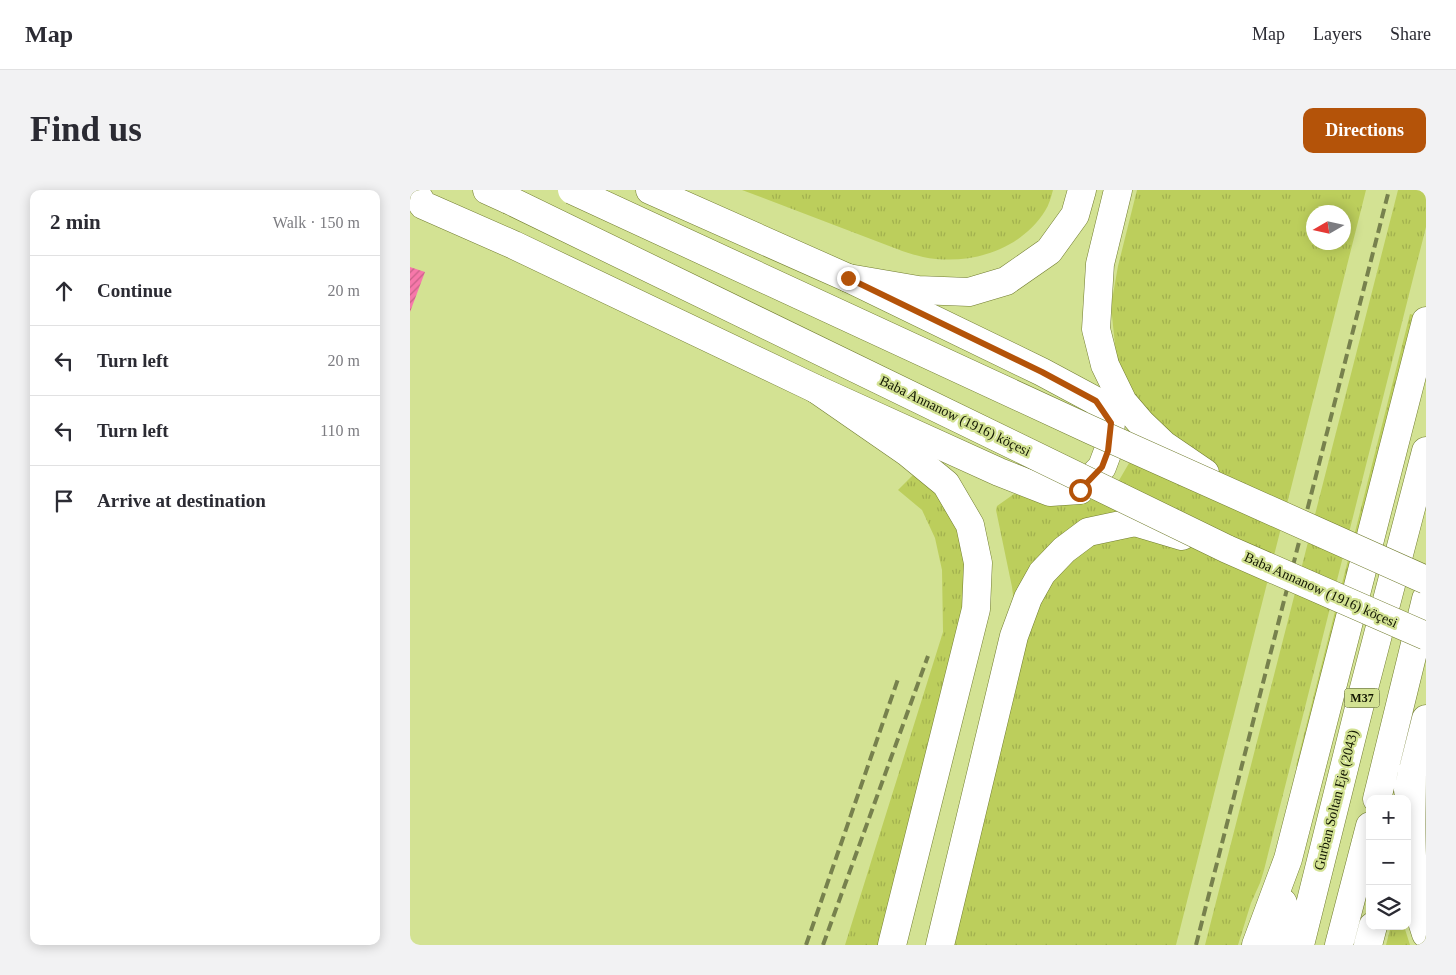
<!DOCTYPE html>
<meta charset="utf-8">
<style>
body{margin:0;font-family:Georgia,serif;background:#f2f2f3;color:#2b2b33}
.controls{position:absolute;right:15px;bottom:15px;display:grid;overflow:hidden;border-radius:10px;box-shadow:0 2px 12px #0003}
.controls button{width:45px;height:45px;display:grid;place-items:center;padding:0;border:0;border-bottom:1px solid #e1e1e2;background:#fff;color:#2b2b33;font:25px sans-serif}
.compass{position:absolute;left:896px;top:15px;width:45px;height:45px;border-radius:50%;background:#fff;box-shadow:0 2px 12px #0003;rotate:261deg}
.stop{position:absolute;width:15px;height:15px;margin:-11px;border:4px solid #b45309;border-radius:50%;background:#fff}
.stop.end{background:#b45309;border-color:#fff;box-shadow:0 1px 5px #0008}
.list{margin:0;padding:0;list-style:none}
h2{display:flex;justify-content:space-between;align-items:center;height:65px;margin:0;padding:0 20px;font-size:21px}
h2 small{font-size:16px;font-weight:400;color:#7c7c81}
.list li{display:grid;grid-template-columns:32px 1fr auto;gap:15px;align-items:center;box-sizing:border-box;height:70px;padding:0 20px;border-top:1px solid #e1e1e2}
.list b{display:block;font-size:19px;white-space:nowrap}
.list em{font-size:16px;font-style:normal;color:#7c7c81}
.icon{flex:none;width:28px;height:28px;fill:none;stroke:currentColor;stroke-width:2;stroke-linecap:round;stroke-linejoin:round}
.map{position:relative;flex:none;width:1016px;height:755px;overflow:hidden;border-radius:10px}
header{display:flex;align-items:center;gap:30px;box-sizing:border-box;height:70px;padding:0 25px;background:#fff;border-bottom:1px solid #e1e1e2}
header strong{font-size:24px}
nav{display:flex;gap:28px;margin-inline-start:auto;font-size:18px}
.intro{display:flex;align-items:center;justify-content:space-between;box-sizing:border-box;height:120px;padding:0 30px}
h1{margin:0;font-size:35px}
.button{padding:12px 22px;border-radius:10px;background:#b45309;color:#fff;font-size:18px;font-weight:700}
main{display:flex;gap:30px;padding:0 30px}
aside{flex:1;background:#fff;border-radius:10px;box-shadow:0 2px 12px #0003}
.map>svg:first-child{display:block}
.grass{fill:url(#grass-tufts);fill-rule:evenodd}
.building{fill:url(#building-hatch)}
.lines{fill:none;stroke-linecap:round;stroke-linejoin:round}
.primary-casing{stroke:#717c2f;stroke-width:29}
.trunk-casing{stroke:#717c2f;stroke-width:29}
.primary{stroke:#fff;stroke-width:28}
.trunk{stroke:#fff;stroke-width:28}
.rail{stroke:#77814d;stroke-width:4;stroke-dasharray:10 5;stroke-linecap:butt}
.primary-bridge-casing{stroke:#717c2f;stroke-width:29;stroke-linecap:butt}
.primary-bridge{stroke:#fff;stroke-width:28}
.route{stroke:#b45309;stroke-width:6}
.labels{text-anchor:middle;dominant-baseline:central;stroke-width:4.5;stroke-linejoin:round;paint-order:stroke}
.shield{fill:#d3e293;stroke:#4b522c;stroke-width:1}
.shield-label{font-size:12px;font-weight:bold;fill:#111500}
.street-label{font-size:14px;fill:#111500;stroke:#d3e293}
</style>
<header>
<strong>Map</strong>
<nav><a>Map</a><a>Layers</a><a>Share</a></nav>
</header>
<div class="intro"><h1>Find us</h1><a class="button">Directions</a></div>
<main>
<aside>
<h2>2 min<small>Walk · 150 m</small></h2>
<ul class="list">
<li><svg class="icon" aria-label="ahead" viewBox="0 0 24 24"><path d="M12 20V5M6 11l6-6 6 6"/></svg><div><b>Continue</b></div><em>20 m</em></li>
<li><svg class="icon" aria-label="left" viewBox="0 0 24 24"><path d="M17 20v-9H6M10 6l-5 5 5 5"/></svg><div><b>Turn left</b></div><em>20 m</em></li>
<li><svg class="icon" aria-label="left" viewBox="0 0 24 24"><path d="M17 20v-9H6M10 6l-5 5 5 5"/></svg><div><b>Turn left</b></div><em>110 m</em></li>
<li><svg class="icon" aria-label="arrive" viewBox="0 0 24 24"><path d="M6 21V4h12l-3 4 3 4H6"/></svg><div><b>Arrive at destination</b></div></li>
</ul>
</aside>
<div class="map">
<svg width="1016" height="755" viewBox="0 0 1016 755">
<defs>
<pattern id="grass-tufts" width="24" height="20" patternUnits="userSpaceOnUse" patternTransform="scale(1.25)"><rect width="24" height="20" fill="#bcce5c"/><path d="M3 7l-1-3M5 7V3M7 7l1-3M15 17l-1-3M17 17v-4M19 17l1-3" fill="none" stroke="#a1b04e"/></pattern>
<pattern id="building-hatch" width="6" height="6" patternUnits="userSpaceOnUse" patternTransform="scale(1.25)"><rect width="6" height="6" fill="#f778aa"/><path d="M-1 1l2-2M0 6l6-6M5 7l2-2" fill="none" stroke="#c76188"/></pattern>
</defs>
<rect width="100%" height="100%" fill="#d3e293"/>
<path class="grass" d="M332,0h311c-2,7 -4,15 -8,21 -26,41 -78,55 -122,46 -9,-2 -18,-5 -26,-8z
M727,0h229l-190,755h-228l71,-303 -7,-55 -16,-77 1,-4 17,-12 5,1 27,9 19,1 22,-4 10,-3 21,-16 14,-24 1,-38 -16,-56 -6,-58 7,-40zM904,22h30v30h-30z
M988,0h28v37l-162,643 -4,13 -9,20 -13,42h-33z
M1000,124l4,1 -114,452 -4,-1z
M508,280l10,10 28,46 10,42 -3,41 -84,336h-34l98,-313 -1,-62 -7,-32 -13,-28 -24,-20z
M981,736h13l6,19h-24z"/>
<path class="building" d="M0,77l15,5 -15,40z"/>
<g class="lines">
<defs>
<path id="primary" d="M4,0l9,15 91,40 302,144 183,83 51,20 30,-2 22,-23 6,-16 3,-28 -15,-22 -54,-29 -194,-94 -198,-88
M77,0l22,10"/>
<path id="trunk" d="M708,0l-18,74 -4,65 9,36 18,37 18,21 23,22 41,28
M438,88l70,12 51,2 37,-11 43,-30 26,-36 7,-25
M406,199l91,63 39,32 24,41 8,38 -2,46 -84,336
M1002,582c0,54 -5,110 14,162
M998,600l18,-71
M967,609l49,-200
M530,755l74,-309 14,-38 14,-25 22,-23 24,-18 47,-10 47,14
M846,755l32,-86 138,-538
M868,755l5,-42
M890,755l63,-253 63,-241
M929,755l31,-119
M958,755l5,-19"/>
</defs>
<use href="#primary" class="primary-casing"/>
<use href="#trunk" class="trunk-casing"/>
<use href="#primary" class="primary"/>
<use href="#trunk" class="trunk"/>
<path class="rail" d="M396,755l92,-266
M413,755l105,-289
M786,755l193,-755"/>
<defs>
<path id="primary-bridge" d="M162,0l519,240 335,150
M99,10l718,349 199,87"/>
</defs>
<use href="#primary-bridge" class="primary-bridge-casing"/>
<use href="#primary-bridge" class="primary-bridge"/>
</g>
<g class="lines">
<path class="route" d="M438,88l194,94 54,29 15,22 -3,28 -6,16 -22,23"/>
</g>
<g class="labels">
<rect class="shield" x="934.5" y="498.5" width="35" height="19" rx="4"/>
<g class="shield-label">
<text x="952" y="508">M37</text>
</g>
<g class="street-label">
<text transform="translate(545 226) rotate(26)">Baba Annanow (1916) köçesi</text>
<text transform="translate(911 400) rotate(24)">Baba Annanow (1916) köçesi</text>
<text transform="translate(926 610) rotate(-76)">Gurban Soltan Eje (2043)</text>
</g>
</g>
</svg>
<div class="controls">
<button>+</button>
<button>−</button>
<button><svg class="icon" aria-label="layers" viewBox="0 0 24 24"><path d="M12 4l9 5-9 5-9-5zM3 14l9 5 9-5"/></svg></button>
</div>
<svg class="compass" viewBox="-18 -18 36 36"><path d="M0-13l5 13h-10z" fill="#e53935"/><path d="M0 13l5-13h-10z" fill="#7c7c81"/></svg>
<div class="stop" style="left:670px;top:300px"></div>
<div class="stop end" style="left:438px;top:88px"></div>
</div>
</main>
